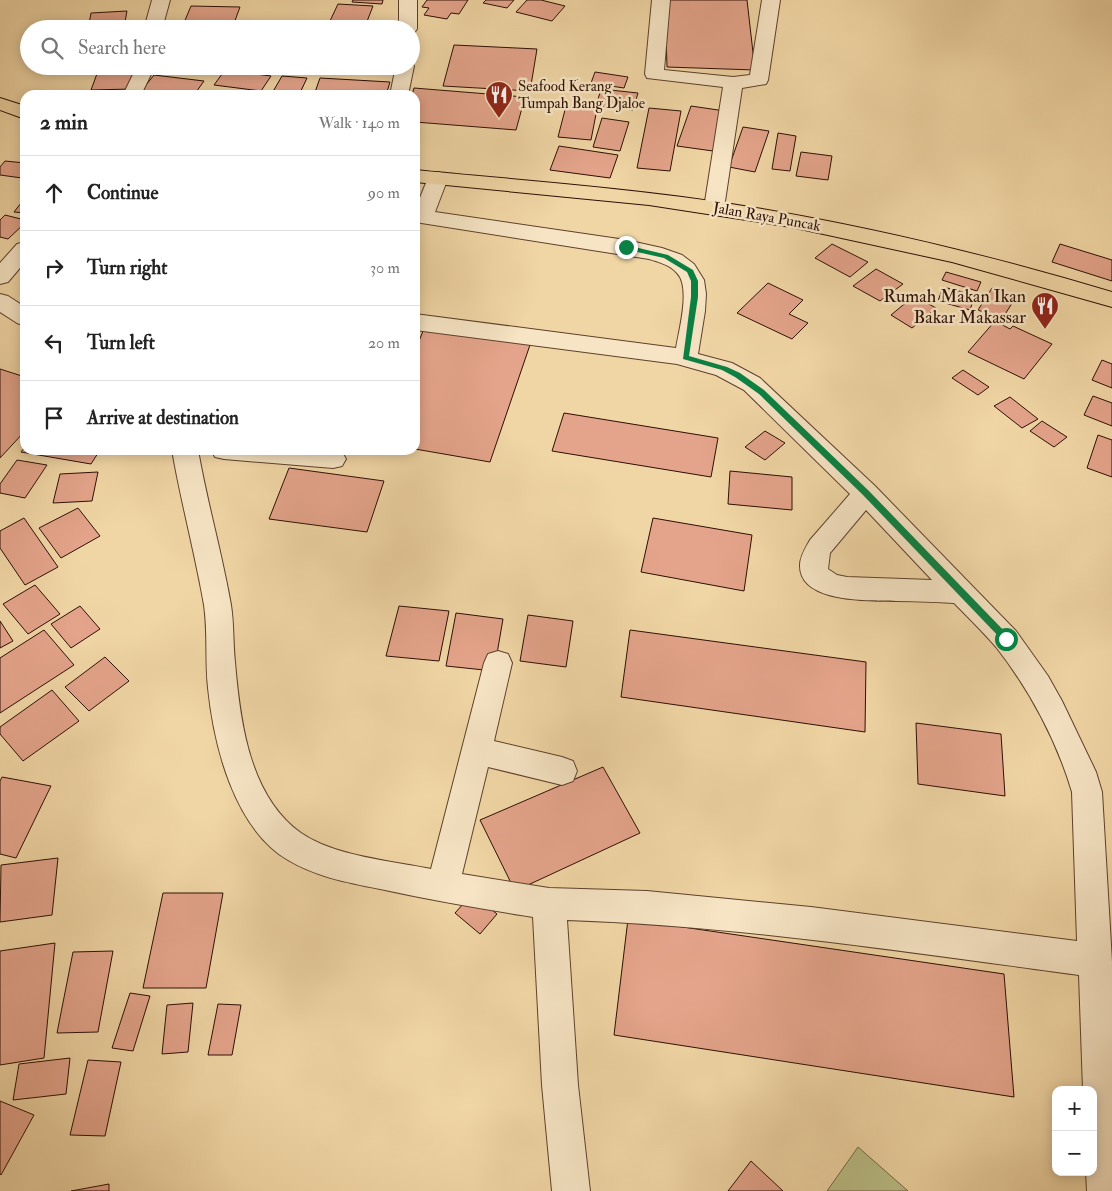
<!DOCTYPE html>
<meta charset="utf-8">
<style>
body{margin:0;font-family:"IM FELL Double Pica",serif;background:#f6f6f6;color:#222}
.controls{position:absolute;right:15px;bottom:15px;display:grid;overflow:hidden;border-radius:10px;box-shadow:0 2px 12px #0003}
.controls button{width:45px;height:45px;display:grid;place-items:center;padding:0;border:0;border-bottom:1px solid #e0e0e0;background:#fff;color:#222;font:25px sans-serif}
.stop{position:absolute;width:15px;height:15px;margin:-11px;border:4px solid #0b8043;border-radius:50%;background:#fff}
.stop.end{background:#0b8043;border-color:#fff;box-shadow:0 1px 5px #0008}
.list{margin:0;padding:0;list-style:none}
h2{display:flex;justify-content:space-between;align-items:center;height:65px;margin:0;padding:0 20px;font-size:21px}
h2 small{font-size:16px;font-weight:400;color:#767676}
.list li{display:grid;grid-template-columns:32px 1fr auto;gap:15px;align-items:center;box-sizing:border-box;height:75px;padding:0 20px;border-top:1px solid #e0e0e0}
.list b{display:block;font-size:19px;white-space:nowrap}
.list em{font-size:16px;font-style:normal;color:#767676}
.icon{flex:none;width:28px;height:28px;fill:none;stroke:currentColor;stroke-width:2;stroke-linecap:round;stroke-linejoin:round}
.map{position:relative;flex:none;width:1112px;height:1191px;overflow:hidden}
.search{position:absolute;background:#fff;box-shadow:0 2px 12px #0003;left:20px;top:20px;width:400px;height:55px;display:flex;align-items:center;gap:12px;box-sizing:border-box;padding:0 18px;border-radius:28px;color:#767676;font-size:19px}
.panel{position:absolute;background:#fff;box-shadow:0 2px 12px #0003;left:20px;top:90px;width:400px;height:365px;border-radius:15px}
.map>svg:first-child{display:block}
.green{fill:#babe86;stroke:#736645}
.building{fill:#e4a48b;stroke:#2c0e04}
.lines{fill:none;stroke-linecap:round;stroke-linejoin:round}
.minor-casing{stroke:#5d402c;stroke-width:2}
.highway-casing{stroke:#2c0e04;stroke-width:2}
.minor{fill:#f6e4c4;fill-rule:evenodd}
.highway{fill:#f1d6a5;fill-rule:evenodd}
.route{fill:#0b8043}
.labels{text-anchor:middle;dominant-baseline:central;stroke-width:5;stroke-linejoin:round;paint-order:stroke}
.far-poi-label{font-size:15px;fill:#2c0e04;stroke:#f6e4c4;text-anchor:start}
.far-street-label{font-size:15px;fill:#2c0e04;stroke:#f6e4c4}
.poi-label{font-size:18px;fill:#2c0e04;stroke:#f6e4c4;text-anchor:end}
</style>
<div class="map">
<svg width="1112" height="1191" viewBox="0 0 1112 1191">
<rect width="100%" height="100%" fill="#f1d6a5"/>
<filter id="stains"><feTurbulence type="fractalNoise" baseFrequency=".004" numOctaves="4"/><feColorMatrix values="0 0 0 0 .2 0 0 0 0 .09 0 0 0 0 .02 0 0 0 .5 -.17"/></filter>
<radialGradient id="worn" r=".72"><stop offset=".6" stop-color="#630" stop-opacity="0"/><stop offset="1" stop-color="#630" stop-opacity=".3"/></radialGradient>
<path class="green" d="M858,1147l50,44h-81z"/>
<path class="building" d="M353,0h30l-1,4 -30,-2z
M427,0h41l-9,14 -8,-1 -4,6 -23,-4 5,-7 -7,-1z
M486,0h28l-7,8 -24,-5z
M527,0h14l24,6 -13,15 -36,-9z
M665,0h82l8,70 -88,-3z
M338,4l35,2 -7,18 -36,-3z
M191,6l49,1 -7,19 -50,-1z
M127,11l-2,11 -36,2 2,-11z
M140,23l-1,6h-45l1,-4z
M454,45l83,4 -7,42 -87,-5z
M225,70l46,6 -10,15 -47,-6z
M98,71h40l-6,18 -41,1z
M595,72l33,5 -4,11 -33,-5z
M154,75l50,6 -10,14h-56z
M282,76l25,2 -8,17h-28z
M320,78l70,4 -4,13h-72z
M414,88l111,9 -9,33 -101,-8v-27h-3z
M601,89l37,4 -5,17 -37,-4z
M566,106l31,3 -6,31 -33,-3z
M691,106l34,5 -12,40 -36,-5z
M649,108l32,3 -11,60 -33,-3z
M602,118l27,4 -9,29 -27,-4z
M743,127l26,4 -14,41 -26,-5z
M778,133l18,3 -6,35 -18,-2z
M559,146l59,9 -8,23 -60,-8z
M801,152l31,4 -4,24 -32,-4z
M5,161l20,2v11l-3,4 -22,-3v-8z
M25,198v15l-11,-1z
M5,215l20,5v3l-17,16 -8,-2v-17z
M832,244l36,18 -18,15 -35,-19z
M1060,244l52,16v21l-60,-19z
M876,269l27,15 -23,17 -27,-15z
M946,272l35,10 -4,9 -35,-11z
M768,283l35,17 -14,14 19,9 -16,16 -55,-26z
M943,287l32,8 -5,15 -32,-9z
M992,288l24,9 -14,22 -24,-9z
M914,296l22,12 -24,20 -21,-13z
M995,321l15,8 3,-3 39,18 -28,35 -56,-27z
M425,326l106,16 -41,120 -75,-13v-98z
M1102,360l10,4v24l-20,-8z
M0,369l25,8v54l-25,27z
M963,370l26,17 -11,8 -26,-17z
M1093,396l19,7v23l-28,-11z
M1010,397l28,22 -16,9 -28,-22z
M564,413l154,25 -7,39 -159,-26z
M1042,421l25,16 -13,10 -24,-16z
M765,431l20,12 -20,17 -20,-13z
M1098,435l14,5v37l-25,-9z
M25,447v3h75l-9,14 -70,-12z
M17,460l30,5 -22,33 -25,-5v-9z
M289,468l95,13 -17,51 -98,-13z
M730,471l62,6v33l-64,-6z
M98,472l-6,29 -39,2 7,-29z
M78,508l22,28 -39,22 -22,-30z
M24,518l34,49 -33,18 -25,-37v-17z
M653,518l99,17 -8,56 -103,-19z
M35,585l25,29 -32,20 -25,-30z
M80,606l20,23 -29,19 -20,-24z
M399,606l50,5 -10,50 -53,-5z
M456,613l47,6 -9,52 -48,-5z
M528,615l45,6 -7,46 -46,-6z
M0,621l13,20 -13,7z
M44,630l30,35 -74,48v-55z
M630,630l236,32 -1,70 -244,-35z
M105,657l24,24 -40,30 -24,-24z
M52,690l27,31 -56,40 -23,-27v-7z
M916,723l85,11 4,62 -87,-12z
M603,767l37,66 -125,58 -35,-71z
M2,777l49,9 -35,72 -16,-4v-73z
M58,858l-6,57 -52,7 1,-57z
M163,893h60l-17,95h-63z
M472,894l25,20 -17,20 -25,-21z
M628,919l376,55 10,123 -400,-62z
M55,943l-11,115 -44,7v-114z
M113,951l-15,81 -41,1 16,-81z
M130,993l20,3 -17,55 -21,-3z
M193,1003l-5,49 -26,2 5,-49z
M218,1004l23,1 -9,50h-24z
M70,1058l-4,36 -53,6 6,-36z
M88,1060l33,2 -16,74 -35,-1z
M0,1101l34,14 -33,60 -1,-1z
M751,1161l32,30h-55z
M109,1184v7h-38z"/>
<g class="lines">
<defs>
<path id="minor" d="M152,0h18l-8,29h-18z
M399,0h18v29l-3,4 -3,1v-5h-12z
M652,0h18l-6,70 69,7 17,-2 12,-75h18l-12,80 -2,4 -24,4 -18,120 -3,5 -7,1 -7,-1 -3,-5 19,-121 -76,-9 -2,-4z
M411,62l3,4 -6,29h-18l6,-29h15z
M137,66h18l-14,29h-18z
M438,172l7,2 3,4 -13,34 191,28 36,8 20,7 12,9 10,16 2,14 -1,17 -7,43 34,9 28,15 115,108 141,145 32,45 14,25 34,71 6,20 10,170v229h-25l-1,-19h7v-82h-10l-4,-115c-171,-23 -341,-49 -512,-55l11,165 12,106h-38l-10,-106 -9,-168c-49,-8 -99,-16 -148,-27 -34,-7 -67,-12 -97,-30 -54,-32 -74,-114 -80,-172 -3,-27 0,-55 -4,-83 -9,-52 -23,-103 -32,-155h26c9,52 24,103 33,155 3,19 2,38 4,57 5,59 14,134 66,171 33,23 91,28 130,36l53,-206 4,-9 10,-3 10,3 4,9 -18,78 68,16 11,4 4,10 -4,10 -11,4 -74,-18 -26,107 87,14 98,3 164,16 266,34 -5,-149c-15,-51 -43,-103 -76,-145 -13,-15 -28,-30 -42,-44 -19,-1 -39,-2 -58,-2 -25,-1 -97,3 -96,-36 0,-9 6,-18 10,-25l40,-46 -106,-104 -28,-15 -39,-11 -262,-34v-16l261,34c3,-18 15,-61 1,-75 -7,-8 -18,-11 -28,-14l-234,-37v-12l13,-32 3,-4zM866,510l66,70 -85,-3 -10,-2 -9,-6 2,-16z
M25,242v20l-17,20 -8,2v-21l17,-19z
M0,294l8,2 17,11v19l-8,-3 -17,-11z
M211,450h123l8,2 4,7 -4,7 -9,2 -109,-9 -9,-2z"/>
<path id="highway" d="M0,98l25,8v13l-25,-9z
M415,170c89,9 178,15 267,27 146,19 289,53 430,95v15l-160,-45 -161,-35 -142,-22 -234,-23z"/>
</defs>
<use href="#minor" class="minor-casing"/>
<use href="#highway" class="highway-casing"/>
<use href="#minor" class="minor"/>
<use href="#highway" class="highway"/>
</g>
<path class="route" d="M626,245l42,10 25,15 5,11v16l-9,59 38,11 13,6 24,17 105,101 140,145v5h-6l-140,-146 -104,-101 -24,-17 -13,-7 -39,-11 8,-62v-16l-4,-9 -23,-14 -40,-9 -1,-2z"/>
<defs>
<symbol id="restaurant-pin" viewBox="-11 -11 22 30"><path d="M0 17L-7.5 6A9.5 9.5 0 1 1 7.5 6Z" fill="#8f2418" stroke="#f6e4c4"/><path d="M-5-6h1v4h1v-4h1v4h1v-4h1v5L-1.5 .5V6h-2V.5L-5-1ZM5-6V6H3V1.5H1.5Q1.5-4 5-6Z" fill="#fff"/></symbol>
</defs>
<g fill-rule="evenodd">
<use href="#restaurant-pin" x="483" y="79" width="32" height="43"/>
<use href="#restaurant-pin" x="1029" y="290" width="32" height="43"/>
</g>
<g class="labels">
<g class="far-poi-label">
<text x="518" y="86">Seafood Kerang<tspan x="518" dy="17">Tumpah Bang Djaloe</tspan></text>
</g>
<g class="far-street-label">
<text transform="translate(767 217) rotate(10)">Jalan Raya Puncak</text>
</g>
<g class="poi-label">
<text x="1026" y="296">Rumah Makan Ikan<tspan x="1026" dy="21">Bakar Makassar</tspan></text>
</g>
</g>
<rect width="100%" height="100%" filter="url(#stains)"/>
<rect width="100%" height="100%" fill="url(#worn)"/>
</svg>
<div class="controls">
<button>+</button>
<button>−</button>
</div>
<div class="stop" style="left:1006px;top:639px"></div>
<div class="stop end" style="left:626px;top:247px"></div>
<div class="search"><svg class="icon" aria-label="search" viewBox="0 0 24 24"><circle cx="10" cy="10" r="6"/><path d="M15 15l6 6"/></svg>Search here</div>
<section class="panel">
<h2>2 min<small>Walk · 140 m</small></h2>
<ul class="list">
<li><svg class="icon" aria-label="ahead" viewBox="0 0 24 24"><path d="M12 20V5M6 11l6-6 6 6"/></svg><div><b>Continue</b></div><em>90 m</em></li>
<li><svg class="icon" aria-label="right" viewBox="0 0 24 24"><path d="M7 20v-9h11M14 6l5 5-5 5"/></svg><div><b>Turn right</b></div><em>30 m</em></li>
<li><svg class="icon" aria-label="left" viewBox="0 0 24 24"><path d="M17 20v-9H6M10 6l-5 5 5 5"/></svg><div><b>Turn left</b></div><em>20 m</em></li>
<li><svg class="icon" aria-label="arrive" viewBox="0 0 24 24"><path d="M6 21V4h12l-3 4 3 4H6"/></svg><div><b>Arrive at destination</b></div></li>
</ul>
</section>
</div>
